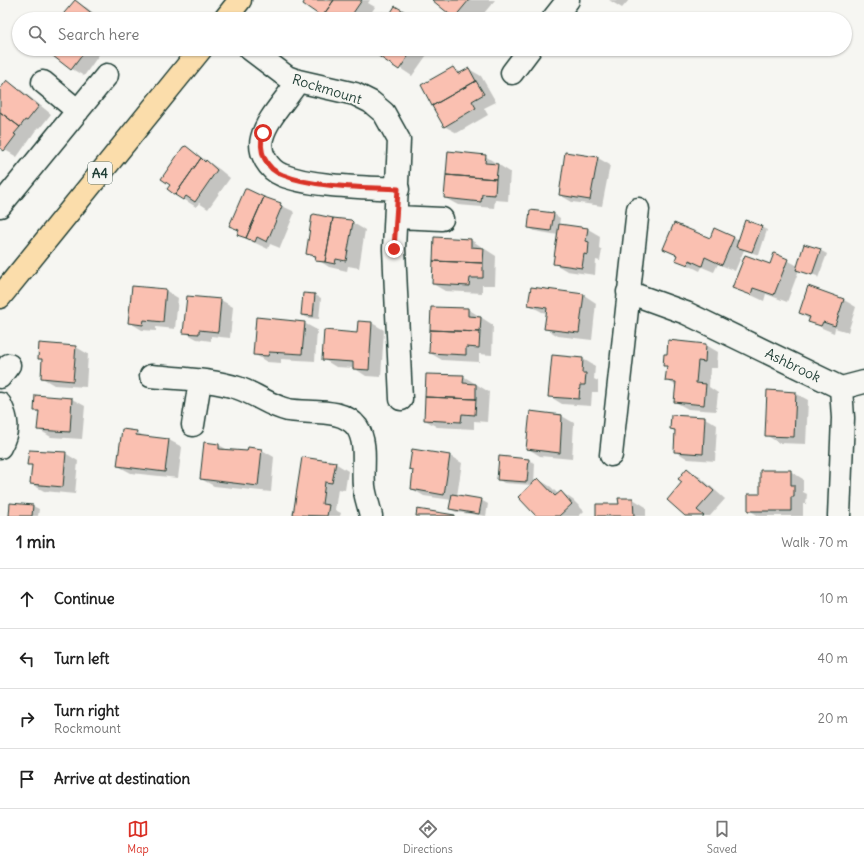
<!DOCTYPE html>
<meta charset="utf-8">
<style>
body{margin:0;font-family:Delius,sans-serif;background:#f2f2f2;color:#222}
.stop{position:absolute;width:12px;height:12px;margin:-9px;border:3px solid #d93025;border-radius:50%;background:#fff}
.stop.end{background:#d93025;border-color:#fff;box-shadow:0 1px 4px #0008}
.list{margin:0;padding:0;list-style:none}
h2{display:flex;justify-content:space-between;align-items:center;height:52px;margin:0;padding:0 16px;font-size:17px}
h2 small{font-size:13px;font-weight:400;color:#767676}
.list li{display:grid;grid-template-columns:26px 1fr auto;gap:12px;align-items:center;box-sizing:border-box;height:60px;padding:0 16px;border-top:1px solid #e0e0e0}
.list b{display:block;font-size:15px;white-space:nowrap}
.list p{margin:0;font-size:13px;white-space:nowrap;color:#767676}
.list em{font-size:13px;font-style:normal;color:#767676}
.icon{flex:none;width:22px;height:22px;fill:none;stroke:currentColor;stroke-width:2;stroke-linecap:round;stroke-linejoin:round}
.map{position:relative;flex:none;width:864px;height:516px;overflow:hidden}
.search{position:absolute;background:#fff;box-shadow:0 1px 3px #0004;left:12px;right:12px;top:12px;height:44px;display:flex;align-items:center;gap:10px;box-sizing:border-box;padding:0 14px;border-radius:22px;color:#767676;font-size:15px}
.sheet{height:292px;background:#fff}
nav{display:flex;justify-content:space-around;align-items:center;box-sizing:border-box;height:56px;border-top:1px solid #e0e0e0;background:#fff;font-size:11px;color:#767676}
nav a{display:grid;justify-items:center;gap:2px}
nav .on{color:#d93025}
.map>svg:first-child{display:block}
.shadow{fill:#0003}
.building{fill:#fac0b1;stroke:#1f3d34}
.lines{fill:none;stroke-linecap:round;stroke-linejoin:round}
.minor-casing{stroke:#1f3d34;stroke-width:25}
.major-casing{stroke:#1f3d34;stroke-width:25}
.minor{stroke:#f6f6f2;stroke-width:22}
.major{stroke:#fbddab;stroke-width:22}
.route{stroke:#d93025;stroke-width:5}
.labels{text-anchor:middle;dominant-baseline:central;stroke-width:4;stroke-linejoin:round;paint-order:stroke}
.shield{fill:#f6f6f2;stroke:#60746d;stroke-width:1}
.shield-label{font-size:13px;font-weight:bold;fill:#1f3d34}
.street-label{font-size:14px;fill:#1f3d34;stroke:#f6f6f2}
</style>
<div class="map">
<svg width="864" height="516" viewBox="0 0 864 516">
<rect width="100%" height="100%" fill="#f6f6f2"/>
<filter id="ink" filterUnits="userSpaceOnUse"><feTurbulence type="fractalNoise" baseFrequency=".025" numOctaves="2"/><feDisplacementMap in="SourceGraphic" scale="8" xChannelSelector="R" yChannelSelector="G"/><feConvolveMatrix kernelMatrix="1 2 1 2 8 2 1 2 1" color-interpolation-filters="sRGB"/></filter>
<g filter="url(#ink)">
<path class="shadow" d="M307,0h63l-2,3 7,4 -8,12h-40z
M434,0h61l-16,19h-21z
M609,0h20l-7,8z
M74,1l13,7 14,11h-41z
M46,49h57l-19,27 -12,-7z
M371,49h60l-19,27z
M453,68l9,5 7,-4 12,7 15,26 -12,6 4,7 -31,18 -13,-7z
M8,82l12,7 31,25 -11,14 -2,-1 -21,30 -17,-10v-56z
M186,147l33,22 11,9 -22,31 -9,-6 -3,4 -28,-18z
M485,156l25,16 -2,29 -13,-1 -1,8 -36,-3 -13,-7z
M598,158l12,7 -8,41 -30,-4 -12,-7z
M247,190l46,21 1,3 -14,34 -10,-4 -2,5 -17,-8 -13,-7 2,-3 -10,-6z
M554,214l6,4 -1,7 29,4 12,7 -1,12 3,2 -2,11 -4,-1 -1,15 -28,-4 -12,-7 3,-29 -23,-4 -6,-3z
M353,223l12,7 -6,38 -11,-2 -1,5 -18,-4 -22,-14z
M761,227l6,3 -8,25 -15,-5 -9,21 -17,-7 -4,8 -12,-5 -2,4 -24,-12 2,-3 -13,-7 46,-10 23,-1 5,3z
M435,238l36,2 25,16 -1,29h-13v8l-37,-2 -12,-7z
M820,250l7,4 -9,24 -1,-2 -18,-6 -12,32 -21,-8 -2,7 -30,-14 36,-22 17,-5 11,6z
M809,287l35,13 12,7 -8,25 -13,-4 -1,5 -12,-5 -22,-15z
M532,289l52,6 12,8 -4,37 -34,-4 -13,-8 2,-15 -5,-1 -13,-7z
M165,290l13,8 -3,31 -19,-2v4l-14,-1 -13,-8z
M303,294l12,1 6,3 -2,21 -11,-1 -6,-3z
M221,300l12,7 -3,31 -19,-2v5l-14,-2 -13,-7z
M432,308l36,1 25,16 -1,30 -13,-1v8l-37,-2 -12,-7z
M304,323l13,7 -2,31 -34,-2v4l-14,-1 -13,-8z
M372,323l12,7 -3,47 -15,-1 -12,-8 -18,-1 -13,-8z
M706,345l12,7 -1,16h-7l-1,19 9,6 -2,18 -28,-2 -13,-7 2,-16 -11,-6 2,-13 -4,-2z
M76,347l12,7 -2,33 -32,-2 -12,-7 1,-17 -4,-3z
M583,359l12,7 -1,13 4,2v11h-6l-1,14 -29,-2 -13,-8z
M463,376l26,16 -2,30 -13,-1v8l-37,-2 -12,-7z
M795,393l13,7 -2,44 -27,-1 -13,-8z
M72,399l13,7 -3,33 -31,-2 -13,-8 1,-16 -4,-3z
M562,416l12,7 -2,36 -32,-3 -13,-8z
M705,418l12,7 -2,36 -27,-2 -13,-8 1,-19 -5,-3z
M136,432l10,5 23,3 13,7 -4,31 -47,-5 -13,-7z
M219,445l11,6 18,2 14,-3 12,7 -3,35 -57,-6 -13,-7z
M65,453l13,8 -3,33 -31,-3 -13,-7 2,-17 -4,-3z
M450,456l12,7 -5,33 24,4 7,4 -2,12 -30,-4 -6,-3 2,-9 -28,-4 -12,-7 2,-18 -4,-2z
M499,457l30,3 6,3 -1,21 4,-5 13,8 7,7 3,-2 12,8 11,11 -5,5h-41l-6,-31 -28,-2 -6,-4z
M335,463l13,8 -3,19 -7,-1 -3,21 6,3 -1,3h-43l-3,-2z
M688,469l12,8 25,22 -15,17h-23l-4,-34z
M790,471l13,8v13l4,2 -1,10h-3v12h-44l-10,-6 12,-15z
M633,499l13,8v9h-49z
M33,506l6,3 -1,7h-28z"/>
<path class="building" d="M75,0l24,19h-40z
M305,0h29l-12,17 -19,-13z
M334,0h28l-13,19h-24l-3,-2z
M432,0h37l-15,18z
M395,6l14,8 -4,5h-28l5,-7 6,5z
M409,14l6,5h-10z
M44,49h41l-3,4 1,1 -12,16z
M369,49h16l-5,8z
M385,49h28l-14,21 -19,-13z
M453,67l5,7 11,-6 7,13 -44,25 -11,-21z
M7,80l32,26 -12,15 -2,-1 -5,7 -20,-15v-23z
M476,81l8,13 -12,7 4,7 -32,19 -12,-21z
M0,112l20,15 -6,7 2,1 -12,16 -4,-3z
M186,146l15,12 -26,37 -8,-6 3,-4 -9,-6 22,-32z
M448,151l38,4 -1,8 13,1 -2,15 -50,-4z
M565,152l33,5 -8,43 -31,-5z
M201,158l4,4 1,-2 11,10 -22,32 -9,-6 -3,4 -8,-5z
M446,175l50,4 -1,16 -13,-1 -1,8 -37,-4z
M245,189h2l17,8 -18,41 -9,-3 2,-5 -10,-4z
M264,197l17,6 -1,2 2,1 -15,36 -10,-5 -2,5 -9,-4z
M530,210l24,3 -3,18 -23,-3z
M314,214l19,4 -8,44 -10,-1 1,-5 -10,-2 6,-39z
M333,218l18,2 2,2 -7,39 -10,-2 -1,5 -10,-2z
M745,220l17,6 -10,26 -16,-5z
M674,223l36,15 4,-10 20,9 -12,28 -17,-8 -3,9 -13,-6 -1,5 -13,-5 2,-5 -14,-6z
M559,224l29,4 -2,13 3,1 -1,13 -4,-1 -2,14 -29,-4z
M434,237l37,2v8l13,1 -1,15 -50,-2z
M804,244l17,5 -9,26 -16,-5z
M774,253l14,6 -14,36 -21,-7 -2,7 -19,-7 13,-33 25,9z
M433,261l50,2v15h-13l-1,8 -37,-2z
M132,286l34,3 -3,33 -19,-2 -1,5 -15,-2z
M808,286l36,13 -9,27 -12,-4 -2,4 -13,-4 2,-5 -11,-4z
M531,287l53,7 -5,39 -35,-4 3,-21 -19,-3z
M303,293l12,1 -2,22 -12,-1z
M187,296l34,3 -3,33 -19,-2v4l-16,-1z
M431,307l37,1v8l13,1 -1,15 -50,-2z
M256,317l49,5 -3,32 -33,-2 -1,4 -15,-1z
M358,321l14,1 -3,48 -16,-1v-7l-31,-2 2,-30 33,3z
M430,330l50,2 -1,16 -13,-1v8l-37,-2z
M668,340l38,4 -1,18 -7,-1 -2,22 10,1 -2,21 -30,-3 2,-20 -11,-1 2,-15h-4l1,-12h3z
M39,343l37,3 -3,35 -32,-3 1,-19h-4z
M552,355l31,3 -1,15h4l-1,12h-5l-1,14 -31,-2z
M426,374l38,1 -1,8 13,1v15l-51,-2z
M767,390l29,2 -2,45 -29,-1z
M35,395l37,3 -2,34 -33,-2 2,-19h-5z
M425,397l51,2 -1,16 -13,-1 -1,8 -37,-2z
M530,411l32,4 -2,38 -34,-4z
M671,415l34,2 -2,37 -29,-2 1,-22 -5,-1z
M122,429l15,2 -1,4 33,4 -4,33 -48,-6z
M204,442l15,2v5l28,2 1,-4 14,2 -4,37 -58,-7z
M412,449l38,6 -6,40 -33,-6 2,-19 -4,-1z
M29,450l37,2 -3,35 -33,-3 2,-19h-5z
M499,456l30,3 -2,23 -30,-2z
M302,457l34,5 -4,21 -7,-1 -3,22 7,1 -2,11 -34,-1z
M687,468l27,23 -17,19 7,6h-19l-18,-16 15,-18 -4,-3z
M760,470h31v15h3v12h-3v14h-43v-17h12z
M538,478l17,18 6,-5 11,13 -13,12h-23l-18,-19z
M452,494l30,5 -3,15 -30,-5z
M618,498h15l1,18h-38v-12h23z
M10,503l23,2 -1,11h-23z
M417,509l38,6v1h-39z"/>
<g class="lines">
<defs>
<path id="minor" d="M553,19l15,-19
M250,49l37,28 11,4 57,13 16,8 13,11 15,27 -5,109 7,150
M512,73l18,-24
M298,81c-11,18 -31,37 -36,57 -4,15 7,32 20,37 29,12 84,12 116,14
M43,82l35,29
M0,206l107,-131
M396,217l46,2
M628,292l58,21 155,75 2,30 -4,98
M151,376c29,3 60,3 87,12 18,6 32,18 50,22 22,4 54,-3 69,17 11,17 5,40 7,59 1,10 5,20 7,30
M0,377l9,-12
M841,388l23,-6
M0,404c8,16 9,27 0,43
M193,425l7,-44
M611,455l27,-246"/>
<path id="major" d="M225,19l15,-19
M0,297l201,-248"/>
</defs>
<use href="#minor" class="minor-casing"/>
<use href="#major" class="major-casing"/>
<use href="#minor" class="minor"/>
<use href="#major" class="major"/>
</g>
</g>
<g class="lines" filter="url(#ink)">
<path class="route" d="M263,133c-5,17 2,36 20,42 32,13 80,12 115,14l-4,60"/>
</g>
<g class="labels">
<rect class="shield" x="88" y="162" width="24" height="22" rx="3"/>
<g class="shield-label">
<text x="100" y="173">A4</text>
</g>
<g class="street-label">
<text transform="translate(327 89) rotate(17)">Rockmount</text>
<text transform="translate(793 365) rotate(26)">Ashbrook</text>
</g>
</g>
</svg>
<div class="stop" style="left:263px;top:133px"></div>
<div class="stop end" style="left:394px;top:249px"></div>
<div class="search"><svg class="icon" aria-label="search" viewBox="0 0 24 24"><circle cx="10" cy="10" r="6"/><path d="M15 15l6 6"/></svg>Search here</div>
</div>
<section class="sheet">
<h2>1 min<small>Walk · 70 m</small></h2>
<ul class="list">
<li><svg class="icon" aria-label="ahead" viewBox="0 0 24 24"><path d="M12 20V5M6 11l6-6 6 6"/></svg><div><b>Continue</b></div><em>10 m</em></li>
<li><svg class="icon" aria-label="left" viewBox="0 0 24 24"><path d="M17 20v-9H6M10 6l-5 5 5 5"/></svg><div><b>Turn left</b></div><em>40 m</em></li>
<li><svg class="icon" aria-label="right" viewBox="0 0 24 24"><path d="M7 20v-9h11M14 6l5 5-5 5"/></svg><div><b>Turn right</b><p>Rockmount</p></div><em>20 m</em></li>
<li><svg class="icon" aria-label="arrive" viewBox="0 0 24 24"><path d="M6 21V4h12l-3 4 3 4H6"/></svg><div><b>Arrive at destination</b></div></li>
</ul>
</section>
<nav>
<a class="on"><svg class="icon" aria-label="map" viewBox="0 0 24 24"><path d="M3 6l6-2 6 2 6-2v14l-6 2-6-2-6 2zM9 4v14M15 6v14"/></svg>Map</a>
<a><svg class="icon" aria-label="directions" viewBox="0 0 24 24"><path d="M12 3l9 9-9 9-9-9zM9 14v-3h6M13 9l2 2-2 2"/></svg>Directions</a>
<a><svg class="icon" aria-label="saved" viewBox="0 0 24 24"><path d="M7 4h10v16l-5-4-5 4z"/></svg>Saved</a>
</nav>
